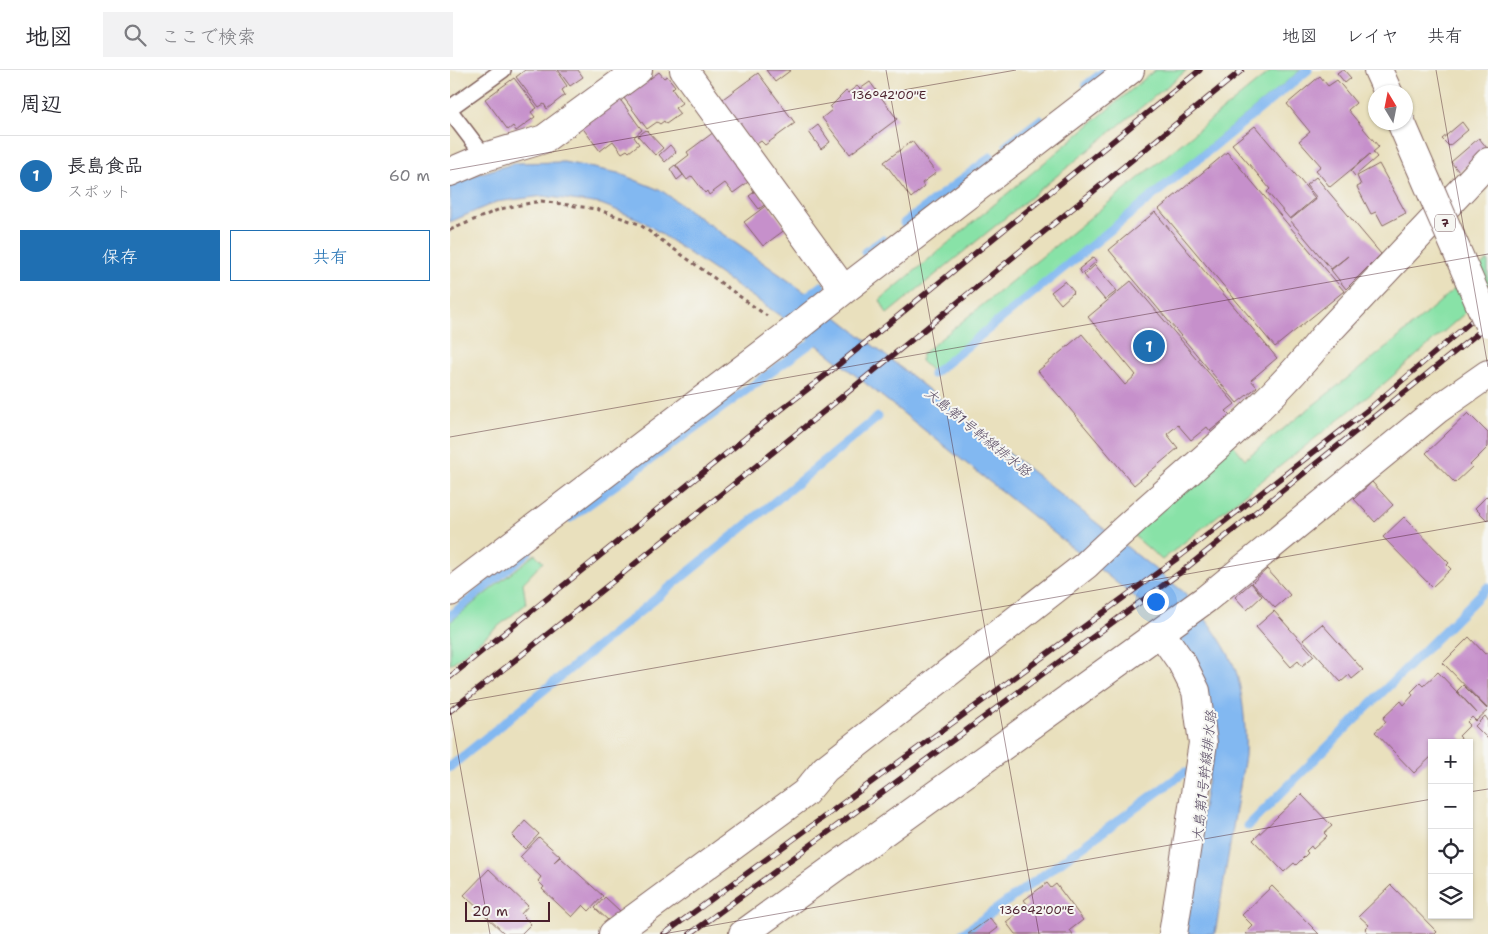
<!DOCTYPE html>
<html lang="ja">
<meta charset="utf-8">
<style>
body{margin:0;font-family:"Shantell Sans","Klee One",sans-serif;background:#f2f2f3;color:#2b2b33}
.controls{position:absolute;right:15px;bottom:15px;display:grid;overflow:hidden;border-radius:0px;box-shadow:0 1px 4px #0004}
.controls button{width:45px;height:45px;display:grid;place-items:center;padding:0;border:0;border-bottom:1px solid #e1e1e2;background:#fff;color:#2b2b33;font:25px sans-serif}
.compass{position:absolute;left:918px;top:15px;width:45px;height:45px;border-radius:50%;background:#fff;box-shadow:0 1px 4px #0004;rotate:350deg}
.scale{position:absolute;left:15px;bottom:12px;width:85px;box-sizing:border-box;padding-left:5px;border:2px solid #4a1f2b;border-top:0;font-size:14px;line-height:18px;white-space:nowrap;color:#4a1f2b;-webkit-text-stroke:4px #f6f6f2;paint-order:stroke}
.you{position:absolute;left:705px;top:531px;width:18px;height:18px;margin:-12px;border:4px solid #fff;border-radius:50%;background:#1a73e8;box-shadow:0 0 0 8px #1a73e833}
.badge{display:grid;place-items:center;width:32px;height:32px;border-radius:50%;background:#1f6fb2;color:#fff;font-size:16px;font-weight:700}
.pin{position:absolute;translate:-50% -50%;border:2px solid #fff;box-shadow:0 1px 5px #0006}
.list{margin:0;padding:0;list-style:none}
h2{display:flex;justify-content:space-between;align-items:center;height:65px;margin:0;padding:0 20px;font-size:21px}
h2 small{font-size:16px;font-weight:400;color:#7c7c81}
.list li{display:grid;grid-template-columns:32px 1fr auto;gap:15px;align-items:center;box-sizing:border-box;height:80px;padding:0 20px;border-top:1px solid #e1e1e2}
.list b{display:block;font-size:19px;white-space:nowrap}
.list p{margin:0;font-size:16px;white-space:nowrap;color:#7c7c81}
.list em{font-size:16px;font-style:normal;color:#7c7c81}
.actions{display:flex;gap:10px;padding:15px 20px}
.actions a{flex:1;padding:11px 0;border:1px solid #1f6fb2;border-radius:0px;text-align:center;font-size:18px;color:#1f6fb2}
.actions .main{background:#1f6fb2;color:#fff}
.icon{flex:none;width:28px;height:28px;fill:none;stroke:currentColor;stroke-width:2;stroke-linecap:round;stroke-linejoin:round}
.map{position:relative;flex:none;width:1038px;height:864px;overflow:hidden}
header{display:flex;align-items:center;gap:30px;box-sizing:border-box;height:70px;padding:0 25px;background:#fff;border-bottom:1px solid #e1e1e2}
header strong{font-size:24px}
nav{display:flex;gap:28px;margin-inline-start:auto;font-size:18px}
.search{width:350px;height:45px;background:#f2f2f3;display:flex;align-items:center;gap:12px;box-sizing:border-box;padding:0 18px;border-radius:0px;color:#7c7c81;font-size:19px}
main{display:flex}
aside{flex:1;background:#fff}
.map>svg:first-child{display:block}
.green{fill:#88e2a7;stroke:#698069}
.water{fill:#82b8f1;stroke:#666c8e}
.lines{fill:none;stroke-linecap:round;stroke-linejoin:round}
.stream{stroke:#82b8f1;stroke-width:9}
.building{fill:#c690cb}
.lane-casing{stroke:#82635e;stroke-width:18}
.street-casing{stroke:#82635e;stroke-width:30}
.primary-casing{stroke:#82635e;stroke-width:30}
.path{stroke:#82635e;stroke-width:3;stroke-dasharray:4 4;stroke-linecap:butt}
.lane{stroke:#fff;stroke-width:15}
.street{stroke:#fff;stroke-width:28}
.primary{stroke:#fff;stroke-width:28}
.rail-casing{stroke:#4a1f2b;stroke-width:5.5}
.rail{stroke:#f6f6f2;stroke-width:4;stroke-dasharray:11;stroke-linecap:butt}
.primary-bridge-casing{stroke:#82635e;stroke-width:30;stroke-linecap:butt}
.primary-bridge{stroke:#fff;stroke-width:28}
.ticks{fill:none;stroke:#4a1f2b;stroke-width:1;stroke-opacity:0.45}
.labels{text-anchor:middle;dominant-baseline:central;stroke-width:4;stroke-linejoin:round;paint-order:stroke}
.shield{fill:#f6f6f2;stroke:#7e6067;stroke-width:1}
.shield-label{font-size:11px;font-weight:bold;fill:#4a1f2b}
.water-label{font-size:14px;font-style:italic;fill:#5b4d66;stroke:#f6f6f2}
.ticks-label{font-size:12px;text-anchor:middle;fill:#4a1f2b;stroke:#f6f6f2;stroke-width:4;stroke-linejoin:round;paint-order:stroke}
</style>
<header>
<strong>地図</strong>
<div class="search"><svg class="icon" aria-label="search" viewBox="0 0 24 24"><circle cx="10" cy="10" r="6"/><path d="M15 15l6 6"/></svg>ここで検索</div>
<nav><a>地図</a><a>レイヤ</a><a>共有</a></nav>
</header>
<main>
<aside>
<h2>周辺<small></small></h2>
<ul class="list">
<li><span class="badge">1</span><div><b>長島食品</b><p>スポット</p></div><em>60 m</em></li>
</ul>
<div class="actions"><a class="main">保存</a><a>共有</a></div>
</aside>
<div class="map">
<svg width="1038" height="864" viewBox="0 0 1038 864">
<rect width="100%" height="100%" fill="#f6f6f2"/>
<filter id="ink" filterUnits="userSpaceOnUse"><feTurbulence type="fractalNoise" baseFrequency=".02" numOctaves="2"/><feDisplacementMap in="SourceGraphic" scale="10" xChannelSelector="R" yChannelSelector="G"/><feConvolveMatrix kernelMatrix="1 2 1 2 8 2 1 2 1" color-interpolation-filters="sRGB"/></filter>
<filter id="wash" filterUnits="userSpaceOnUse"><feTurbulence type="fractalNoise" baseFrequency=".0096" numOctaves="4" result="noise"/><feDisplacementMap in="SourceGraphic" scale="20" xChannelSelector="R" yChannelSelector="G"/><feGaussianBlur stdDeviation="1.12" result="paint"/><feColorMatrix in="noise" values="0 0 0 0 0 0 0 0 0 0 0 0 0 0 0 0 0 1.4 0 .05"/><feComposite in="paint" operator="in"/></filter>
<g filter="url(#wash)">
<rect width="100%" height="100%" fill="#e9e0bd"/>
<path class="green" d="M705,0h32l-300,244 -7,-14z
M822,0h29l-369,301 -11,-10 1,-7z
M1038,190v33l-102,89 -224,178 -30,-26 99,-92 14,17 147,-116z
M85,484l8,8 -20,21 3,21 -76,61v-43z"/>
<path class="water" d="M114,92l54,11 44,18 151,107 372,295c18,22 46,57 53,85 6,26 8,52 7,78l-30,178h-33l33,-198 -39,-106 -394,-313 -141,-97 -40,-16 -58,-8 -47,6 -46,20v-36l28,-12 38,-11z"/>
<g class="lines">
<path class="stream" d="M636,15l20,-15
M557,75l33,-25
M454,153l87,-66
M415,182l18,-12
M351,231l20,-15
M483,304l375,-304
M120,448l251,-182
M0,546l78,-64
M0,697l428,-350
M798,756l240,-239
M512,864l223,-162"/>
</g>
<g id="blocks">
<path class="building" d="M75,0h31l11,16 -5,4 3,5 -18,14 -3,-5 -5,3 -23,-30z
M108,0h20l5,7 -13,9z
M316,0h25l-16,12z
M891,0h3l7,8 -6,5 -8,-10z
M209,2l5,6 3,-2 8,10 -3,3 10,14 -7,5 5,6 -14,10 -2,-3 -4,3 -3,-2 -10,7 -23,-31z
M308,3l37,50 -30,22 -4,-4 -7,5 -34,-45z
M870,6l8,10 9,-6 19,23 -8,7 31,37 -6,5 4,5 -22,19 -4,-5 19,-17 -40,33 -14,-17 5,-4 -22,-25 11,-9 -23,-28z
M64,8l23,30 -6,4 4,5 -19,14 -3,-5 -5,4 -23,-31z
M420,12l27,37 -47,35 -28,-36 10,-8 -2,-3 16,-16 2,2 9,-7 3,3z
M169,28l23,32 -8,7 5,7 -10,8 -2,-2 -5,3 -9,-12 -13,10 -19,-25z
M1012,52l6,8 -19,16 -7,-7z
M368,55l12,17 -9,7 -12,-17z
M805,56l60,72 -25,21 -23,-27 3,-3 -38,-45z
M196,60l17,18 -8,7 -17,-19z
M264,62l37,48 -18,13 -8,-10 -16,12 -2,-4 -2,2 -13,-17 -5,4 -11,-15 13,-10 -2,-3z
M1029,68l8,10 -28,24 -8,-10z
M462,71l24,32 -14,10 2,4 -13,11 -27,-36z
M220,75l6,7 -11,10 -6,-7z
M777,82l117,139 -69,56 -116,-138z
M929,94l27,49 -23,12 -7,-13 -5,2 -14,-27 4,-2 -4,-9z
M225,95l8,10 -6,5 -7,-11z
M866,107l65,77 -35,35 -15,-19 17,-14 -17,13 -41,-49 27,-22 -11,-13z
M307,120l10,13 -8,6 -10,-13z
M318,134l18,25 -23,17 -19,-24z
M705,142l122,146 -26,22 6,7 -20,16 -128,-153z
M644,187l3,4 -15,13 -3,-5z
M645,195l22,26 -12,9 -21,-25z
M615,211l9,11 -13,12 -10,-12z
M681,211l104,123 -9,7 4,4 -20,16 -3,-4 -16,13 -13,-15 -11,9 11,14 -44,37 -96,-114 44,-37 43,51 11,-10 -48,-58z
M1018,343l20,20v14l-18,18 2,2 -17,16 -29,-30z
M922,412l21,23 -18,17 -21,-23z
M1038,425v26l-13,-13z
M954,447l45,46 -2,2 4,4 -19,18 -49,-50z
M817,499l23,26 -15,13 -23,-25z
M801,513l11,13 -15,14 -12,-13z
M824,541l40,45 -12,10 -4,-5 -7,6 -35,-40z
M872,554l41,46 -11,9 -3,-4 -8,7 -38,-42z
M1019,567l16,17 3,-2v57l-45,-46z
M988,602l39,41 -20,-22 6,-6 25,25 -12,11 -4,-4 -5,5 3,3 -11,11 5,5 -2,2h-30v13l-18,17 -39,-41 11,-10 -3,-4 18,-17 3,4 9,-10 -2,-3 9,-9 3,3z
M1035,646l3,4v19l-13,-13z
M851,724l31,32 -8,7 3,3 -14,13 -2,-3 -5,5 2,2 -12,12 -2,-2 -10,9 -31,-32z
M75,751l14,13 -14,15 -13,-13z
M89,767l21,19 -6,6 6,-5 43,39 -14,15 -6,-6 -11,12 -30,-28 2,-2 -6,-6 3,-4 -21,-20z
M39,799l39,37 -7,8 10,10 -10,10h-16l-41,-39z
M597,813l4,5 5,-4 27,36 -13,10 3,4h-58l-9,-12 22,-17 -4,-5z
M941,815l46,47 -2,2h-66l-4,-5 4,-4 -10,-9z
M822,816l40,41 7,7h-74l8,-8 -11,-11z
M155,827l15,14 -10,11 -15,-14z
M540,848l8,10 -8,6h-22z"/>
</g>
</g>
<g filter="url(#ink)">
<use href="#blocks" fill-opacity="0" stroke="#82635e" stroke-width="1"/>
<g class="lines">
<defs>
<path id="lane" d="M0,38l53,-38
M0,41l35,46"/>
<path id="street" d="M234,0l160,220
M0,102l35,-15 59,-18 94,-69
M0,522l340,-259 54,-43 286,-220
M711,563l21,30 14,28 7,52 -30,191
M163,864l192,-141 20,-24 261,-204c80,-78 171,-143 240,-231l162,-172
M293,864l463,-335 232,-190 50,-35"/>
<path id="primary" d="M928,0l10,22"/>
</defs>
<use href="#lane" class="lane-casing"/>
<use href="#street" class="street-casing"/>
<use href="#primary" class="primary-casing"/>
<path class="path" d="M0,160l50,-21 41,-8 55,8 43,15 128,92"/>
<use href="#lane" class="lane"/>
<use href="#street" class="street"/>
<use href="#primary" class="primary"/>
<defs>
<path id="rail" d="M0,607l319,-258 53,-41 378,-308
M0,641l69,-54 324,-261 399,-326
M214,864l511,-374 194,-151 119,-102
M240,864l495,-365 303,-244"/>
</defs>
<use href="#rail" class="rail-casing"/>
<use href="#rail" class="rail"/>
<defs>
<path id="primary-bridge" d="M951,52l87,201"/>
</defs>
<use href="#primary-bridge" class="primary-bridge-casing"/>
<use href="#primary-bridge" class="primary-bridge"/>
</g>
</g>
<path class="ticks" d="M436,0l153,864M986,0l52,297M0,100l566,-100M0,367l1038,-183M0,634l1038,-183M0,639l40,225M1019,722l19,-3M213,864l769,-135"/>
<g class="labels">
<rect class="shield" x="985" y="144.5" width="20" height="17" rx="4"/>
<g class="shield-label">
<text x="995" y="153">7</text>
</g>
<g class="water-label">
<text transform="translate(528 362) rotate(39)">大島第1号幹線排水路</text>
<text transform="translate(754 706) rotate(-84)">大島第1号幹線排水路</text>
</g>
</g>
<g class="ticks-label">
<text x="439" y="29">136°42'00"E</text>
<text x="587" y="844">136°42'00"E</text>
</g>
</svg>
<div class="controls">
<button>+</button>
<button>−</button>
<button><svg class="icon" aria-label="locate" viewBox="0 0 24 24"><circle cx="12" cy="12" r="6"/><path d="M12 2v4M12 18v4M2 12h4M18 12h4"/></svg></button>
<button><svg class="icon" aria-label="layers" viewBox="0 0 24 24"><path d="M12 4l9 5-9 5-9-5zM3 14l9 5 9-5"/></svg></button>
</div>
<svg class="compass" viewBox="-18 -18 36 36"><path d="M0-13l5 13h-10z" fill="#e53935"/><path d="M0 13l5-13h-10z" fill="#7c7c81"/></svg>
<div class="scale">20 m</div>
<div class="you"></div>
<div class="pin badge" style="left:699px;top:276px">1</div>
</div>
</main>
